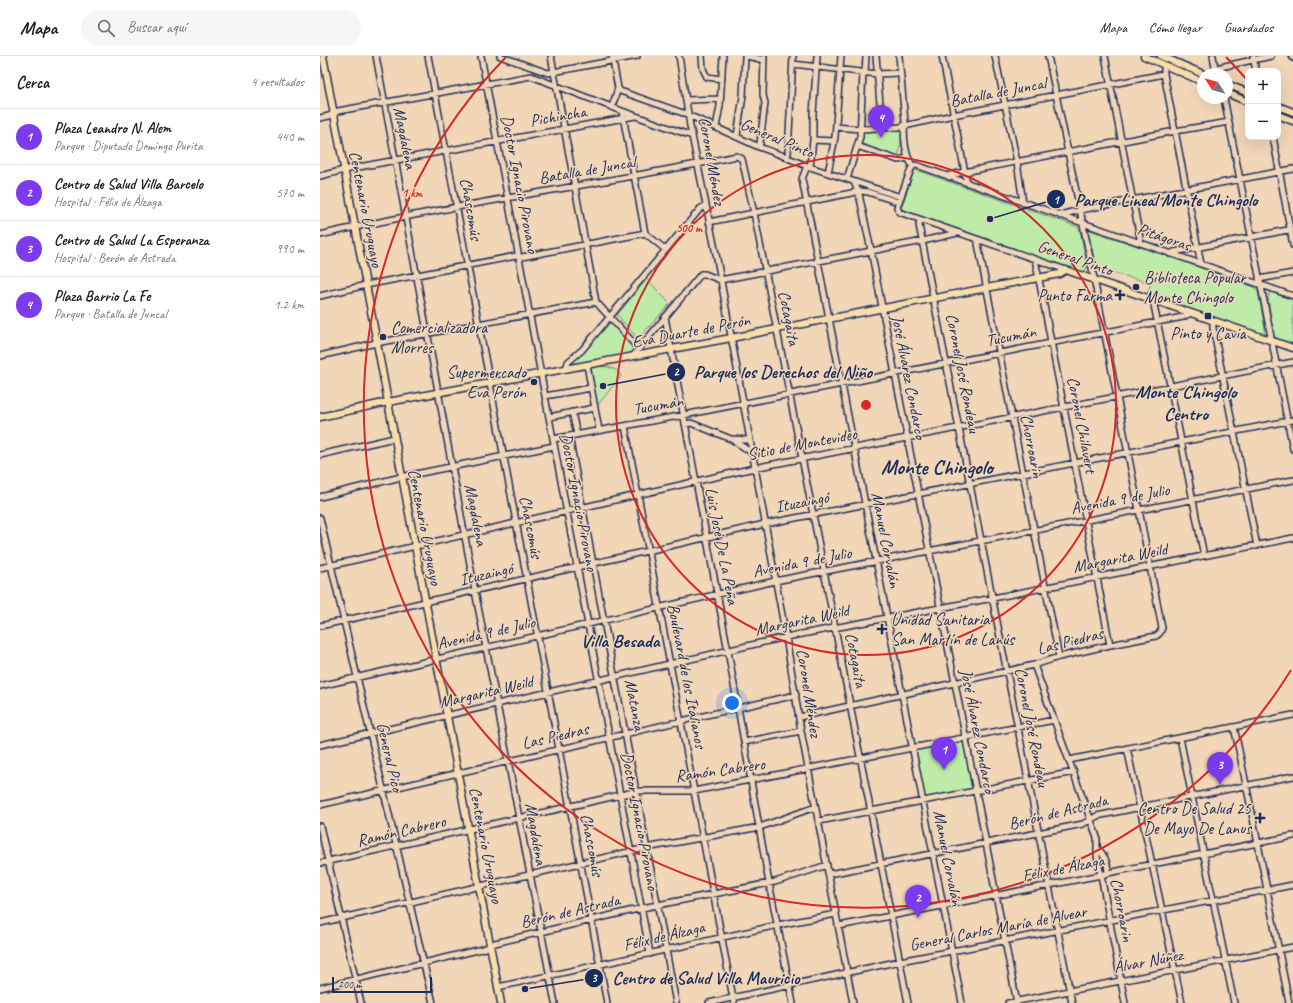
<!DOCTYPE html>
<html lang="es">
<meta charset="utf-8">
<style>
body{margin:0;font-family:Caveat,sans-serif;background:#f6f6f6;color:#222}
.controls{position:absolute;right:12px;top:12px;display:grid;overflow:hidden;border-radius:8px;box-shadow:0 4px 16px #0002}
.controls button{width:36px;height:36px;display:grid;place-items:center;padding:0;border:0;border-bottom:1px solid #e0e0e0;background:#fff;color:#222;font:20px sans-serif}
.compass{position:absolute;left:877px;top:12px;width:36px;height:36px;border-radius:50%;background:#fff;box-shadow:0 4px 16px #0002;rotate:306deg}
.scale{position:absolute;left:12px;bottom:10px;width:100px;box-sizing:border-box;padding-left:4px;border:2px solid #1b2f5e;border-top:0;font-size:11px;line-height:14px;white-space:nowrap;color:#1b2f5e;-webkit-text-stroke:3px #f1d6b8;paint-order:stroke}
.you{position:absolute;left:412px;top:647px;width:14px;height:14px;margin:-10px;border:3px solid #fff;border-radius:50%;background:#1a73e8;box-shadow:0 0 0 6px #1a73e833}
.badge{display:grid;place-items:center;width:26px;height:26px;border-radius:50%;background:#7c3aed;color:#fff;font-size:13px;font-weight:700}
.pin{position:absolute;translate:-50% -33px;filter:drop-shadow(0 1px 2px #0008)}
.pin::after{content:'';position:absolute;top:21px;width:14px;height:12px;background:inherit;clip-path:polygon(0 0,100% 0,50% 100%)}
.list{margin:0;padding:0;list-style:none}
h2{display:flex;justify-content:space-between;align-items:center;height:52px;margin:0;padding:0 16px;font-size:17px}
h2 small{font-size:13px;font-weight:400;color:#767676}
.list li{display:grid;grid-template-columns:26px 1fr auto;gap:12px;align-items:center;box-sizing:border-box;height:56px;padding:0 16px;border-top:1px solid #e0e0e0}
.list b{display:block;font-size:15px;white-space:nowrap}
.list p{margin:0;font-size:13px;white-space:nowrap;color:#767676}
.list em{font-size:13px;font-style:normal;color:#767676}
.icon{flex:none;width:22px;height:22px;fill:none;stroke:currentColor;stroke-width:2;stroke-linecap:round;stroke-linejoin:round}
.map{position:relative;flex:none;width:973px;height:947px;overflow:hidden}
header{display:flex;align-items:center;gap:24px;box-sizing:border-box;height:56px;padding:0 20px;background:#fff;border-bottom:1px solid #e0e0e0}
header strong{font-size:19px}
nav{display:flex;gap:22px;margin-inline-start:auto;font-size:14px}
.search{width:280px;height:36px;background:#f6f6f6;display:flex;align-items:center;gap:10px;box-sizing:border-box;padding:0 14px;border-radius:22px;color:#767676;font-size:15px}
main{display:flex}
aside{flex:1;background:#fff}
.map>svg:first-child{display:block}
.green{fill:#bfeba8;stroke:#6d8d83}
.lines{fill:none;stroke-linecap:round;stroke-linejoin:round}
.minor-casing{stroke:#1b2f5e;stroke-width:8}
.major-casing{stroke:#1b2f5e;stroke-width:9}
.minor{stroke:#f1d6b8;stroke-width:5}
.major{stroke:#fbddab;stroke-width:6}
.ring{fill:none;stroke:#d62828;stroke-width:2}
.poi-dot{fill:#1b2f5e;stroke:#f1d6b8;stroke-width:1.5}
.labels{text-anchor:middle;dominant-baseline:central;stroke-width:3;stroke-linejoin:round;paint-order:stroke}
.street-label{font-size:17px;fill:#1b2f5e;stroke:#f1d6b8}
.poi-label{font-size:17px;fill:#1b2f5e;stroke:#f1d6b8;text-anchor:start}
.quarter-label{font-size:19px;font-weight:bold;fill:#1b2f5e;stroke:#f1d6b8}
.district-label{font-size:21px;font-weight:bold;fill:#1b2f5e;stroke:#f1d6b8}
.centre{fill:#d62828;stroke:#f1d6b8;stroke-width:2}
.ring-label{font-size:12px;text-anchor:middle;font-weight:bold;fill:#d62828;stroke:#f1d6b8;stroke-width:3;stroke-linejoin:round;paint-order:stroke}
.leader{fill:none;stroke:#1b2f5e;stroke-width:1.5}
.callout-dot{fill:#1b2f5e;stroke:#f1d6b8;stroke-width:1.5}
.mark-label{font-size:12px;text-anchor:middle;font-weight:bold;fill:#fff}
.callout-label{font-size:18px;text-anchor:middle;font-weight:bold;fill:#1b2f5e;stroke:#f1d6b8;stroke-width:3;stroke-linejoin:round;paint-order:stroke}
</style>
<header>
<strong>Mapa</strong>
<div class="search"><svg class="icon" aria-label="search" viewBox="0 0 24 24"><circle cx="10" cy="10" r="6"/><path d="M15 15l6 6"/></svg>Buscar aquí</div>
<nav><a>Mapa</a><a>Cómo llegar</a><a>Guardados</a></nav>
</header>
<main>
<aside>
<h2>Cerca<small>4 resultados</small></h2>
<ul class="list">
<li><span class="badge">1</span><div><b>Plaza Leandro N. Alem</b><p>Parque · Diputado Domingo Purita</p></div><em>440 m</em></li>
<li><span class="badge">2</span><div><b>Centro de Salud Villa Barcelo</b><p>Hospital · Félix de Álzaga</p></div><em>570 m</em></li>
<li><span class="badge">3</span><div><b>Centro de Salud La Esperanza</b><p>Hospital · Berón de Astrada</p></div><em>990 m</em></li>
<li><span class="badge">4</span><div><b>Plaza Barrio La Fe</b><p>Parque · Batalla de Juncal</p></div><em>1.2 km</em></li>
</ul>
</aside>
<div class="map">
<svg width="973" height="947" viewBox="0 0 973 947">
<rect width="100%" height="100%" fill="#f1d6b8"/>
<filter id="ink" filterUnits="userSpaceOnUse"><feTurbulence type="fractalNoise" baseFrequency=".025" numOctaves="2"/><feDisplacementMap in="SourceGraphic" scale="8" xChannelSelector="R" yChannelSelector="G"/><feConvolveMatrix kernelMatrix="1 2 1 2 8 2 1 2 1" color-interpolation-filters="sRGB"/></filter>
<g filter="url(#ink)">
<path class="green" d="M581,73l2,2 -5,26 -38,-12 2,-14z
M596,114l162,57 2,4 7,35 -1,3 -4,3h-2l-102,-32 -77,-31 13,-38z
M768,174h1l99,33 66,24 4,5 7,37 -1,4 -4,1 -85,-29 -28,-11 4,-11 -55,-15z
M327,223l23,25 -32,35 -21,-24z
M950,236l23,8v45l-19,-6 -6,-42z
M289,265l3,1 23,29 -2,2 -61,12v-4z
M274,310c9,1 23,0 27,10l-25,31 -6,-37z
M645,682l10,52 -52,11 -11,-53z"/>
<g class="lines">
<defs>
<path id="minor" d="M56,0l99,535 80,412
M108,0l179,947
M161,0l169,898
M180,0l48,17 89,-17
M231,0l45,246
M292,0l6,32 2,3 63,22h5
M359,0l11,70 27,133 69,378 15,94 52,272
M382,0l1,13 4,8 15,2
M427,0l17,4
M556,0l6,72
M579,0l6,66c-2,12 0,35 8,44
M622,0l25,127
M675,0l22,106 6,41
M785,0l35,182v5
M893,0l3,18
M972,0l1,2
M933,1l3,14
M473,8l84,10 23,-1
M844,9v9l37,190
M896,12l55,-12
M545,17l1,-17
M904,42l69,351
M367,44l33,-1
M292,51l6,-19
M302,55l23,122
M369,60l6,2 64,29 22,8 26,11 94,31
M0,62l9,-2 9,-5 193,-35 91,35 70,25
M396,71l4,-21 3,-50
M516,71l24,2 40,-2 53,-12 211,-41
M417,80l6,-40 2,-40
M953,81l20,108
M493,84l21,1
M537,90l41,14 9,-2
M439,91l1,-4 5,-40 -2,-8 1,-39
M467,101l1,-4 5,-97
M487,110l-5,13 160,824
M593,110l3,-1 377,131
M593,110l-2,3 -14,38 2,5 167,58
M490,111l3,-27v-26l4,-58
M508,117l7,-36 6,-81
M0,120l28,-7 287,-53
M629,121l1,-2 14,-3 211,-41 54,-9
M527,123l13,-42 3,-65
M534,126l5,12 12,56 146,753
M740,160l4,-2 16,-4 213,-41
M600,164l-1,5 153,778
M389,166l152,-31 7,1 30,10
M325,177l21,17
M0,179c138,-32 278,-50 417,-79l5,3 12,54 48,245 106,545
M658,184v4l81,413
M850,198l4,-2 119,-23
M715,203l75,386
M939,223l34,-6
M0,240l46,-11 150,-29 6,1 123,-24
M833,244l51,256
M276,246l43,47
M345,261l63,334 41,232 24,120
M893,265v7l44,218
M0,300l56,-13 220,-41
M313,300l68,-82h4l15,6 203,-39 34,-8
M267,309l12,65
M246,313l2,-7 14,-12 118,-141 5,-3
M225,340l46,-8
M252,356l5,23
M229,361l45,-9
M365,368l6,-1 40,16
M305,370l109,577
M249,380l107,567
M233,383l131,-24 499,-98 8,-4
M429,384l-18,-1 20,13
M0,399l74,-17
M0,441l81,-20 153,-31
M0,462l113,485
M0,512l434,-100 539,-106
M0,570l445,-102 528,-104
M714,609l63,172v19l4,19 24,128
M0,630l455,-105 518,-101
M479,661l155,-34 80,-18 25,-8 51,-12 46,-9c4,-2 5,-4 6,-8l-73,-375 -41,-197
M914,671c20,92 37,184 55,276
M860,682l54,265
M424,686l57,-11
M0,689l466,-108 207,-39 300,-60
M807,692l55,255
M749,704l224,-45
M0,749c159,-36 317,-75 476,-110
M499,765l255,-49
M0,770l41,177
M777,792c7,6 11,15 11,25
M0,807l309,-70 8,-2h57l360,-71
M509,818l254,-50 14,-8 196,-40
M0,867l326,-75 114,-21 55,-20
M519,870l262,-51 7,-2 185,-37
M178,931l280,-62 58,-11
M0,932l166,-40 9,-5 46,-11 101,-24 133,-26 52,-17
M389,947l191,-42 393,-76
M688,947l285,-56"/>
<path id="major" d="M3,0l178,947
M824,0l59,26
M841,0l42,18
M907,28l21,9
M907,37l21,9
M958,50l15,6
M958,59l15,6
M0,361l68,-15 343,-64 307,-60 21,-4 7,-4 227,78"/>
</defs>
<use href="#minor" class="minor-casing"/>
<use href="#major" class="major-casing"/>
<use href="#minor" class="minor"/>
<use href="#major" class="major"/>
</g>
</g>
<g class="ring">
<circle cx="546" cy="349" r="250"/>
<path d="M971 614A501 501 0 1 1 186 1M906 1A501 501 0 0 1 927 24"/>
</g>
<g class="poi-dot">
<circle cx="816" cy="231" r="4"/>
<path d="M798 233h4v4h4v4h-4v4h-4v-4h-4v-4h4z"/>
<rect x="884" y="256" width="8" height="8" rx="2"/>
<circle cx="63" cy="281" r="4"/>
<circle cx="214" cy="326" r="4"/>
<path d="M560 567h4v4h4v4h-4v4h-4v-4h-4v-4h4z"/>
<path d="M938 756h4v4h4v4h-4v4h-4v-4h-4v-4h4z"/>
</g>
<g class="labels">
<g class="street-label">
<text transform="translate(678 36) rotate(-11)">Batalla de Juncal</text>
<text transform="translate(238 60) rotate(-10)">Pichincha</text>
<text transform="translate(85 82) rotate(79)">Magdalena</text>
<text transform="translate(457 82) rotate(23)">General Pinto</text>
<text transform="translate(392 105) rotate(80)">Coronel Méndez</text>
<text transform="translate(267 114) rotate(-10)">Batalla de Juncal</text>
<text transform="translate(200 128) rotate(79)">Doctor Ignacio Pirovano</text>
<text transform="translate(46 153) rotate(79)">Centenario Uruguayo</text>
<text transform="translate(151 153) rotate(80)">Chascomús</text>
<text transform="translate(844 181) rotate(19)">Pitágoras</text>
<text transform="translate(755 202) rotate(19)">General Pinto</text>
<text transform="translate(469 262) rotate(79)">Cotagaita</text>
<text transform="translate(371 275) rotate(-11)">Eva Duarte de Perón</text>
<text transform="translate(691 280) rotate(-11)">Tucumán</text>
<text transform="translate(643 317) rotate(79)">Coronel José Rondeau</text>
<text transform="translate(589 321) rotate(79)">José Álvarez Condarco</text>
<text transform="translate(338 349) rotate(-10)">Tucumán</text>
<text transform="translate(762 369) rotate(79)">Coronel Chilavert</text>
<text transform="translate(482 388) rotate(-11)">Sitio de Montevideo</text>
<text transform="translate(712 390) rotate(79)">Chorroarin</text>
<text transform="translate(800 443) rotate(-11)">Avenida 9 de Julio</text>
<text transform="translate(259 446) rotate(79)">Doctor Ignacio Pirovano</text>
<text transform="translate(482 446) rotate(-11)">Ituzaingó</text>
<text transform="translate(156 459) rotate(79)">Magdalena</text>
<text transform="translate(105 471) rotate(79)">Centenario Uruguayo</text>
<text transform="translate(211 471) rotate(79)">Chascomús</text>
<text transform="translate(566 484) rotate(79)">Manuel Corvalán</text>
<text transform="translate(402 490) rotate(79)">Luis José De La Peña</text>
<text transform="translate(800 502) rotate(-11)">Margarita Weild</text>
<text transform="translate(482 506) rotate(-11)">Avenida 9 de Julio</text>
<text transform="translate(166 518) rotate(-13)">Ituzaingó</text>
<text transform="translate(482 564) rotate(-12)">Margarita Weild</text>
<text transform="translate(166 577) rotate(-13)">Avenida 9 de Julio</text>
<text transform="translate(750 585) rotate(-14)">Las Piedras</text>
<text transform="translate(536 604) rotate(79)">Cotagaita</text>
<text transform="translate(367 620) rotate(79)">Boulevard de los Italianos</text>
<text transform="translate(166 636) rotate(-13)">Margarita Weild</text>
<text transform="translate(489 637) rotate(81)">Coronel Méndez</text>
<text transform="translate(315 649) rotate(79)">Matanza</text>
<text transform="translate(712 671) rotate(79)">Coronel José Rondeau</text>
<text transform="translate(658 675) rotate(79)">José Álvarez Condarco</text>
<text transform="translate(235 680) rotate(-13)">Las Piedras</text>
<text transform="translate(70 701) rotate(77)">General Pico</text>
<text transform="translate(400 714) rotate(-8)">Ramón Cabrero</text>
<text transform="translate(738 756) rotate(-14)">Berón de Astrada</text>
<text transform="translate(320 765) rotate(79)">Doctor Ignacio Pirovano</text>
<text transform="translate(81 775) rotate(-13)">Ramón Cabrero</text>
<text transform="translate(216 778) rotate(80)">Magdalena</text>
<text transform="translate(166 789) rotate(79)">Centenario Uruguayo</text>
<text transform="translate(272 789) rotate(79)">Chascomús</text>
<text transform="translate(628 802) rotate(79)">Manuel Corvalán</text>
<text transform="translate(743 812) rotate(-11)">Félix de Álzaga</text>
<text transform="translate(802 854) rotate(79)">Chorroarin</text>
<text transform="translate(250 855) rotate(-13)">Berón de Astrada</text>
<text transform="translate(678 872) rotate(-11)">General Carlos María de Alvear</text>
<text transform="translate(344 880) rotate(-13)">Félix de Álzaga</text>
<text transform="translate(828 905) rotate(-11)">Álvar Núñez</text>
</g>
<g class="poi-label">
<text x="824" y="221">Biblioteca Popular<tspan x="824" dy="20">Monte Chingolo</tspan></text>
<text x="792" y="239" text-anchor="end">Punto Farma</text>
<text x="71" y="271">Comercializadora<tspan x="71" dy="20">Morres</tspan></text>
<text x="888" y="277" text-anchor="middle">Pinto y Cavia</text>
<text x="206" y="316" text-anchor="end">Supermercado<tspan x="206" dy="20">Eva Perón</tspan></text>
<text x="571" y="563">Unidad Sanitaria<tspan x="571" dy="20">San Martín de Lanús</tspan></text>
<text x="931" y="752" text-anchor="end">Centro De Salud 25<tspan x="931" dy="20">De Mayo De Lanus</tspan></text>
</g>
<g class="quarter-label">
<text x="866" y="336">Monte Chingolo<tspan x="866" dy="22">Centro</tspan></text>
<text x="300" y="585">Villa Besada</text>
</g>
<g class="district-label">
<text x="617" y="411">Monte Chingolo</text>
</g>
</g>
<circle cx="546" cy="349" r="6" class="centre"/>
<g class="ring-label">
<text x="92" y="141">1 km</text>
<text x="369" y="176">500 m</text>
</g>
<path class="leader" d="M670 163L736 143M283 330L356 316M205 933L274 922"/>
<g class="callout-dot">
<circle cx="670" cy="163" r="4"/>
<circle cx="283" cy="330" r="4"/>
<circle cx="205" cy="933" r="4"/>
<circle cx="736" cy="143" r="10"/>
<circle cx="356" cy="316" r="10"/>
<circle cx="274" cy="922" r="10"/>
</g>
<g class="mark-label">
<text x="736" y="148">1</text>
<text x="356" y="320">2</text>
<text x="274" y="926">3</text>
</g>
<g class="callout-label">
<text x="846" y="150">Parque Lineal Monte Chingolo</text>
<text x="463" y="322">Parque los Derechos del Niño</text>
<text x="386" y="928">Centro de Salud Villa Mauricio</text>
</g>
</svg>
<div class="controls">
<button>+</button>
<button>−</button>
</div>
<svg class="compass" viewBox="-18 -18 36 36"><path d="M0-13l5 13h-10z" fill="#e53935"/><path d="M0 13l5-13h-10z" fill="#767676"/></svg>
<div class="scale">200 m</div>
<div class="you"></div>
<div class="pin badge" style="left:624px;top:714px">1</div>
<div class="pin badge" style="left:598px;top:862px">2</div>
<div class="pin badge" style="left:900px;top:729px">3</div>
<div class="pin badge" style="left:561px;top:82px">4</div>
</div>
</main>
